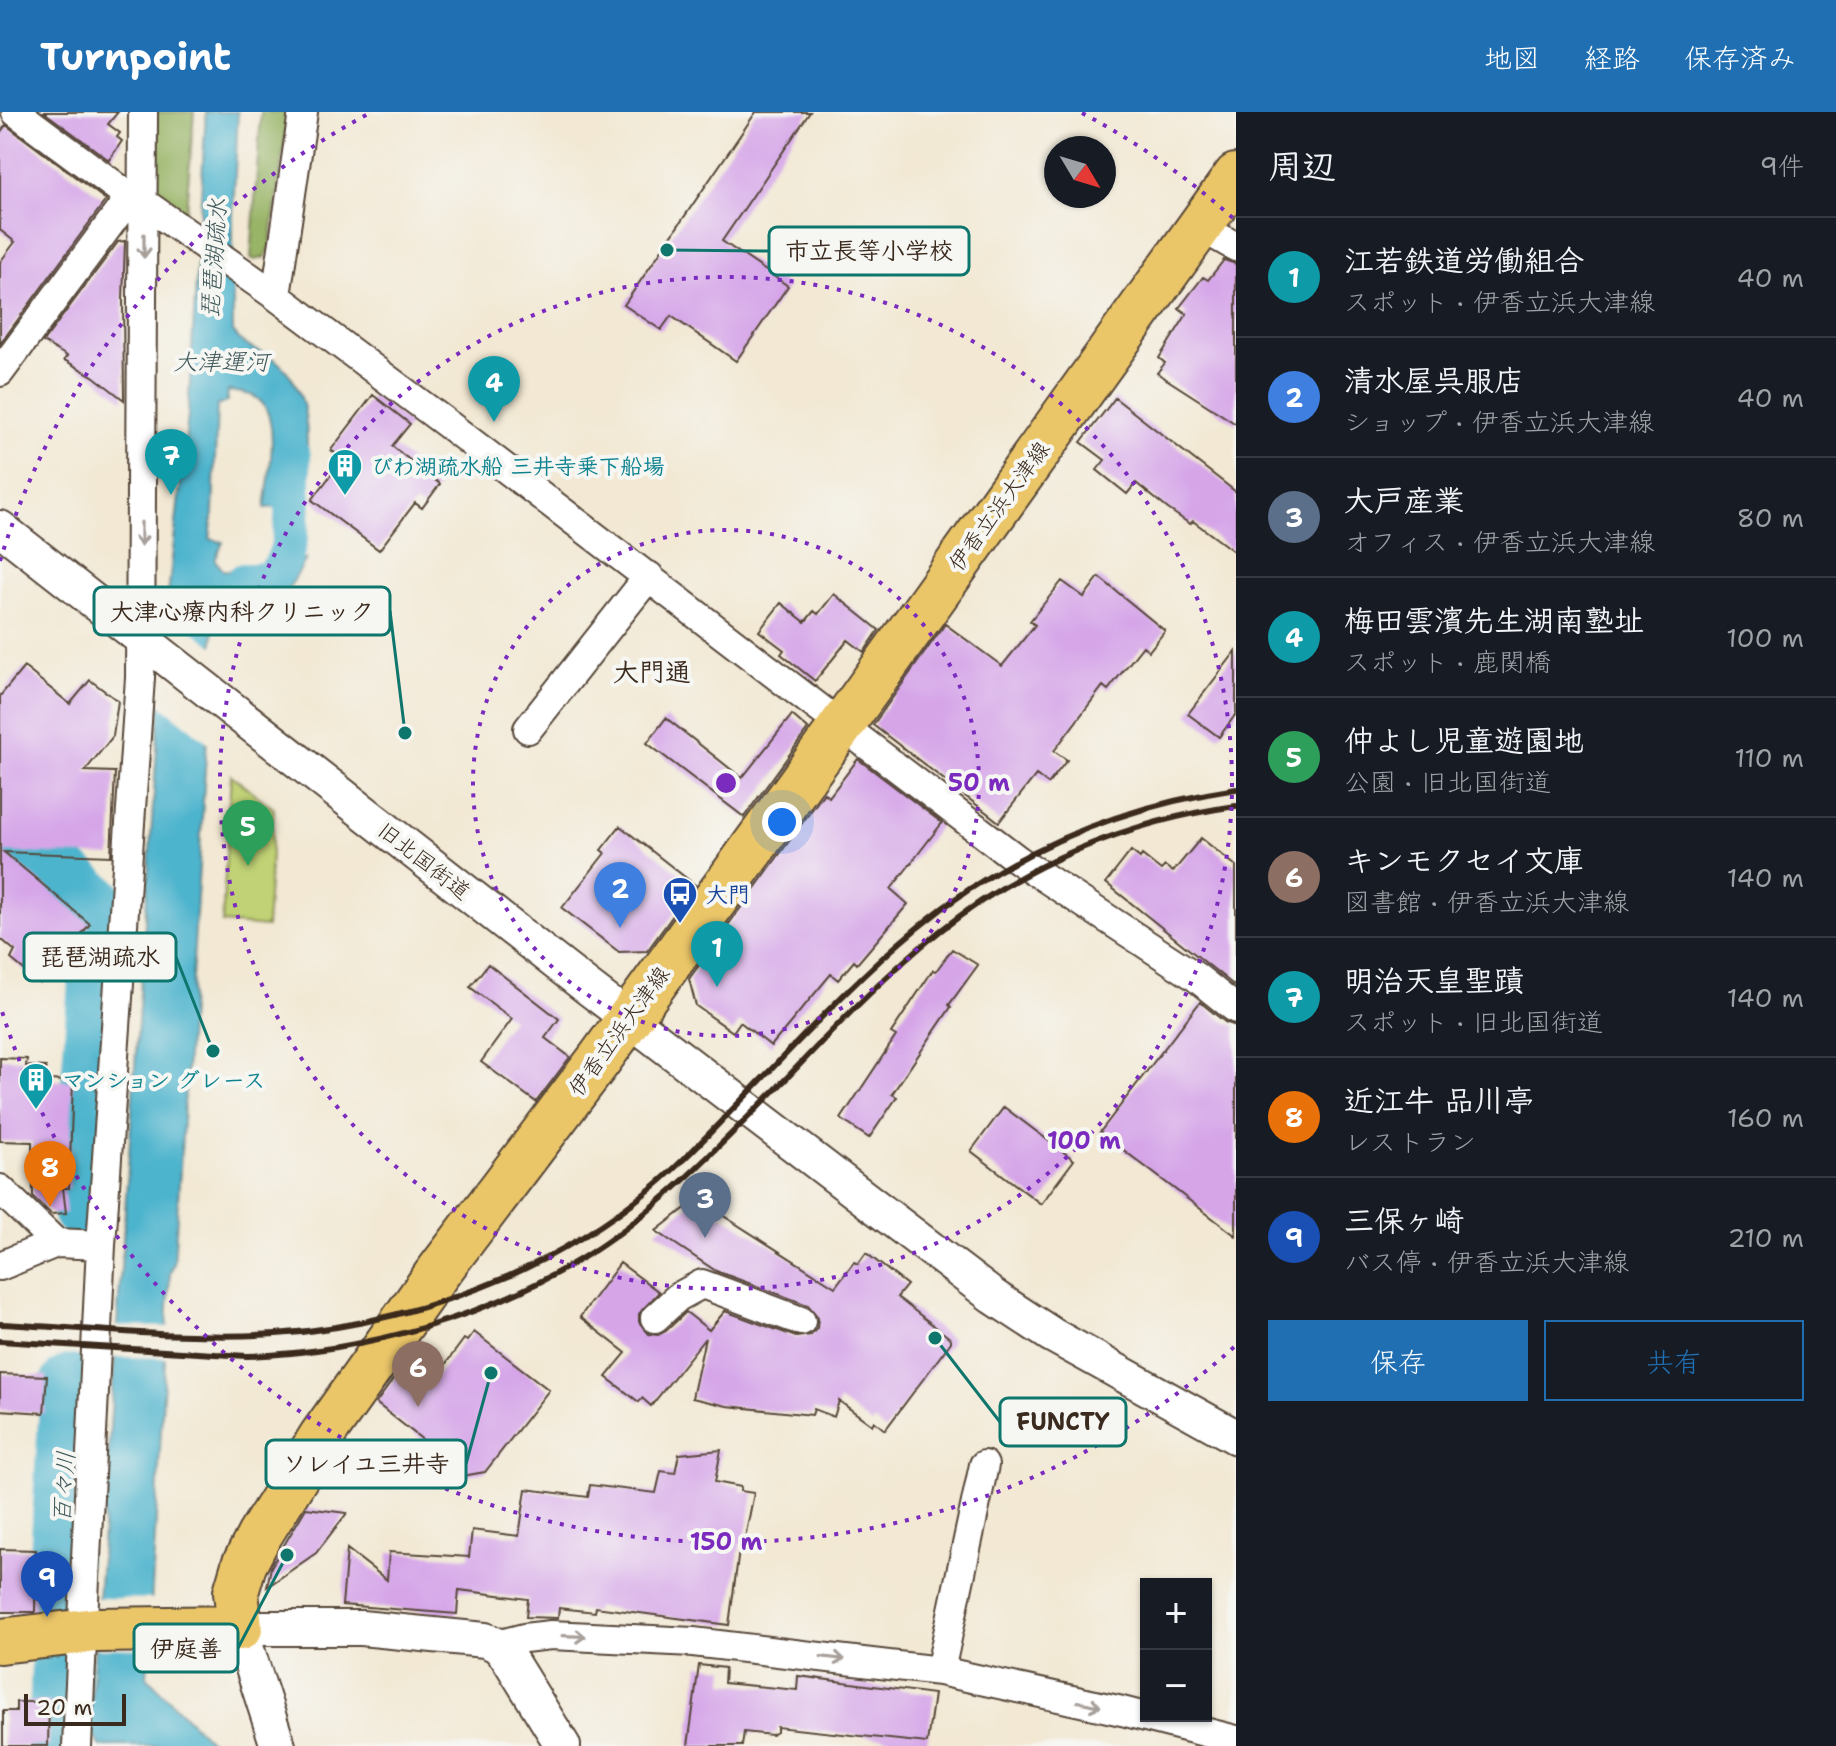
<!DOCTYPE html>
<html lang="ja">
<meta charset="utf-8">
<style>
body{margin:0;font-family:"Shantell Sans","Klee One",sans-serif;background:#242831;color:#f1f3f6}
.controls{position:absolute;right:24px;bottom:24px;display:grid;overflow:hidden;border-radius:0px;box-shadow:0 2px 6px #0004}
.controls button{width:72px;height:72px;display:grid;place-items:center;padding:0;border:0;border-bottom:2px solid #363941;background:#171b24;color:#f1f3f6;font:40px sans-serif}
.compass{position:absolute;left:1044px;top:24px;width:72px;height:72px;border-radius:50%;background:#171b24;box-shadow:0 2px 6px #0004;rotate:128deg}
.scale{position:absolute;left:24px;bottom:20px;width:102px;box-sizing:border-box;padding-left:8px;border:4px solid #3b2a1e;border-top:0;font-size:22px;line-height:28px;white-space:nowrap;color:#3b2a1e;-webkit-text-stroke:6px #f6f6f2;paint-order:stroke}
.you{position:absolute;left:782px;top:710px;width:28px;height:28px;margin:-20px;border:6px solid #fff;border-radius:50%;background:#1a73e8;box-shadow:0 0 0 12px #1a73e833}
.badge{display:grid;place-items:center;width:52px;height:52px;border-radius:50%;background:#1f6fb2;color:#fff;font-size:26px;font-weight:700}
.pin{position:absolute;translate:-50% -66px;filter:drop-shadow(0 2px 4px #0008)}
.pin::after{content:'';position:absolute;top:42px;width:28px;height:24px;background:inherit;clip-path:polygon(0 0,100% 0,50% 100%)}
.list{margin:0;padding:0;list-style:none}
h2{display:flex;justify-content:space-between;align-items:center;height:104px;margin:0;padding:0 32px;font-size:34px}
h2 small{font-size:26px;font-weight:400;color:#9ea1a6}
.list li{display:grid;grid-template-columns:52px 1fr auto;gap:24px;align-items:center;box-sizing:border-box;height:120px;padding:0 32px;border-top:2px solid #363941}
.list b{display:block;font-size:30px;white-space:nowrap}
.list p{margin:0;font-size:26px;white-space:nowrap;color:#9ea1a6}
.list em{font-size:26px;font-style:normal;color:#9ea1a6}
.actions{display:flex;gap:16px;padding:24px 32px}
.actions a{flex:1;padding:18px 0;border:2px solid #1f6fb2;border-radius:0px;text-align:center;font-size:28px;color:#1f6fb2}
.actions .main{background:#1f6fb2;color:#fff}
.map{position:relative;flex:none;width:1236px;height:1634px;overflow:hidden}
header{display:flex;align-items:center;gap:48px;box-sizing:border-box;height:112px;padding:0 40px;background:#1f6fb2;color:#fff}
header strong{font-size:38px}
nav{display:flex;gap:44px;margin-inline-start:auto;font-size:28px}
main{display:flex}
aside{flex:1;background:#171b24}
.map>svg:first-child{display:block}
.green{fill:#c0d275;stroke:#7e7e4a;stroke-width:2}
.forest{fill:#98b466;stroke:#6a6f42;stroke-width:2}
.water{fill:#4eb4cd;stroke:#446f76;stroke-width:2}
.pier{fill:#f2e8d3}
.lines{fill:none;stroke-linecap:round;stroke-linejoin:round}
.canal{stroke:#4eb4cd;stroke-width:36}
.river{stroke:#4eb4cd;stroke-width:60}
.building{fill:#d5a5e8}
.minor-casing{stroke:#564639;stroke-width:32}
.tertiary-casing{stroke:#564639;stroke-width:38}
.primary-casing{stroke:#564639;stroke-width:48}
.minor{stroke:#fff;stroke-width:28}
.tertiary{stroke:#fff;stroke-width:34}
.primary{stroke:#ebc669;stroke-width:44}
.rail{stroke:#3b2a1e;stroke-width:6}
.oneway{stroke:#a79f9a}
.ring{fill:none;stroke:#7b2cbf;stroke-width:4;stroke-dasharray:4 8}
.labels{text-anchor:middle;dominant-baseline:central;stroke-width:8;stroke-linejoin:round;paint-order:stroke}
.culture-label{font-size:22px;font-weight:bold;fill:#0d838f;stroke:#f6f6f2;text-anchor:start}
.street-label{font-size:22px;fill:#3b2a1e;stroke:#f6f6f2}
.transit-label{font-size:22px;font-weight:bold;fill:#164399;stroke:#f6f6f2;text-anchor:start}
.water-label{font-size:24px;font-style:italic;fill:#425a5b;stroke:#f6f6f2}
.quarter-label{font-size:26px;font-weight:bold;fill:#3b2a1e;stroke:#f6f6f2}
.centre{fill:#7b2cbf;stroke:#f6f6f2;stroke-width:4}
.ring-label{font-size:24px;text-anchor:middle;font-weight:bold;fill:#7b2cbf;stroke:#f6f6f2;stroke-width:8;stroke-linejoin:round;paint-order:stroke}
.leader{fill:none;stroke:#0f766e;stroke-width:3}
.callout-dot{fill:#0f766e;stroke:#f6f6f2;stroke-width:3}
.callout{fill:#f6f6f2;stroke:#0f766e;stroke-width:3}
.callout-label{font-size:24px;text-anchor:middle;font-weight:bold;fill:#3b2a1e}
</style>
<header>
<strong>Turnpoint</strong>
<nav><a>地図</a><a>経路</a><a>保存済み</a></nav>
</header>
<main>
<div class="map">
<svg width="1236" height="1634" viewBox="0 0 1236 1634">
<rect width="100%" height="100%" fill="#f6f6f2"/>
<filter id="ink" filterUnits="userSpaceOnUse"><feTurbulence type="fractalNoise" baseFrequency=".0125" numOctaves="2"/><feDisplacementMap in="SourceGraphic" scale="16" xChannelSelector="R" yChannelSelector="G"/><feConvolveMatrix kernelMatrix="1 2 1 2 8 2 1 2 1" color-interpolation-filters="sRGB"/></filter>
<filter id="wash" filterUnits="userSpaceOnUse"><feTurbulence type="fractalNoise" baseFrequency=".006" numOctaves="4" result="noise"/><feDisplacementMap in="SourceGraphic" scale="32" xChannelSelector="R" yChannelSelector="G"/><feGaussianBlur stdDeviation="1.8" result="paint"/><feColorMatrix in="noise" values="0 0 0 0 0 0 0 0 0 0 0 0 0 0 0 0 0 1.4 0 .05"/><feComposite in="paint" operator="in"/></filter>
<g filter="url(#wash)">
<rect width="100%" height="100%" fill="#f2e8d3"/>
<path class="green" d="M231,663l43,34 -8,118 -44,-4z"/>
<path class="forest" d="M155,0h39l-8,98 -7,3 -24,-21z
M261,0h27l-18,135 -4,10 -11,3 -4,-2z"/>
<path class="water" d="M206,0h32l-5,102v118c4,4 8,10 13,13 9,6 20,8 28,14 45,33 32,100 29,147l-38,2c3,-28 19,-99 -12,-112 -7,-3 -17,-4 -25,-5l-1,11 -10,4 -4,108 -3,25 13,3 -8,18 8,10c21,1 29,5 45,-12l38,1c-10,19 -24,43 -44,54 -15,9 -32,2 -48,14l-40,637 -4,9 -23,404 68,69h-114l-12,-16 78,-1126 21,-189z"/>
<path class="pier" d="M163,498l53,38 -6,96 -54,-43z
M113,1214l58,1 -2,31 -58,-1z
M97,1486l58,1 -3,50 -57,-1z"/>
<g class="lines">
<path class="canal" d="M244,469c6,0 14,0 20,-1 36,-12 28,-92 29,-123"/>
<path class="river" d="M0,709l103,89 -21,300
M58,1476l12,-203
M58,1634l3,-84"/>
</g>
<g id="blocks">
<path class="building" d="M44,0h74l-10,12 12,9 -3,4 5,4 -13,19z
M756,0h54l-88,129 66,45 -52,75 -65,-45 -10,14 -37,-25z
M6,13l100,75 -106,144v-82l15,-20 -15,-12v-97z
M125,129l-2,59 1,100 -31,-24 -29,-16 3,-4 -24,-14 75,-100z
M1224,148l12,4v160l-79,-51 8,-10 -6,-5 28,-44 -8,-6 24,-31 5,3z
M373,283l37,29 -18,22 48,38 -18,24 -7,-5 -36,47 -67,-50 31,-41 -12,-9z
M1115,286l121,94v61l-43,-32 -3,3 -22,-15 -32,-26 -9,11 -30,-24 8,-10 -24,-18z
M1099,465l66,54 -16,20 -6,-5 -35,44 -5,-4 -49,65 13,9 -19,24 -12,-9 -37,47 -126,-97 72,-101 57,42 33,-41 -5,-4 32,-40 22,16z
M834,482l45,36 -15,22 -16,-12 -33,41 -34,-27 3,-4 -25,-19 22,-28 24,19 9,-11 4,3z
M1236,539v63l-17,23 -31,-23z
M24,555l46,37 20,-24 28,21 -5,35 -28,35 30,1 -4,84 -107,-4 86,72 -50,59 -29,-24 4,-8 -15,-13v-242z
M792,603l16,14 -64,88 -97,-74 19,-25 76,60z
M858,647l84,64 -51,66 17,15 -51,60 -3,-3 -16,19 -7,-6 -60,72 -31,-24 -7,10 -37,-26 -7,-27 135,-186 5,4z
M620,714l75,59 -48,66 -28,1 -57,-44 43,-55 -4,-3z
M1201,726l35,28v121l-130,-104 25,-32 9,7 2,-3 19,15 4,-4 8,6z
M952,837l26,16 -29,40 2,2 -59,87 5,3 -28,41 -28,-19 55,-83 -5,-3 42,-63 3,1z
M488,852l71,55 -14,19 25,19 -34,45 -55,-40 31,-43 -42,-32z
M1200,890l25,20 11,4v210l-136,-104z
M0,946l27,1 -1,7 20,1 -1,13 28,1 -4,107h-6l3,25 -15,1 -18,-17 -1,-55 -32,-1z
M1004,995l70,53 -33,44 -70,-53z
M697,1087l138,88 19,-25 4,2 8,-11 41,32 -10,12 54,42v3l-66,88 -11,-9 -2,4 -33,-24 -5,16 -20,-8 -2,6 -85,-9 -35,-8 13,-60 -54,68 -9,-8 -3,4 -33,-25 20,-24 -46,-36 40,-54 39,29 -20,22v8l10,12 9,1 8,-4 20,-19 23,18 16,-19 71,26 15,-2 6,-7 1,-11 -10,-12 -92,-34 -60,-40z
M474,1220l75,58 -64,82 -34,6 -21,-16 8,-10 -62,-49 22,-30 26,20 40,-54 3,2z
M0,1262l47,2 -3,37 -44,-3z
M721,1338l-6,32 26,5 -1,4 14,2 -10,50h-4l-11,82 -133,-18 -1,5 -36,-4 -1,10 -32,-1 2,-18 -69,-9 -2,24 -115,-9 5,-56 40,31 2,-28 80,5 3,-27 47,6 7,-47 62,8 2,-12 66,8 5,-22 14,2 4,-19z
M306,1396l41,5 -31,40 -49,34 4,-20z
M0,1437l36,1 -1,62h-35z
M699,1553l26,3 -1,15 73,7 1,-14 136,18 -7,49 -150,-16v5l-5,3 -28,-3 -2,14h-54z
M16,1590h33l-1,44h-45v-35h13z"/>
</g>
</g>
<g filter="url(#ink)">
<use href="#blocks" fill-opacity="0" stroke="#564639" stroke-width="2"/>
<g class="lines">
<defs>
<path id="minor" d="M16,0l114,85 14,6 132,93 174,130 568,434 178,117 40,32
M1199,114l37,21
M276,184l27,-184
M0,260l130,-175
M528,617l121,-153
M0,1077l56,54
M0,1154l56,-23 45,2
M655,1206l23,-21 24,-13 99,37
M497,1533l27,-7 27,-3 142,7 247,29 182,40 114,29
M940,1559l44,-206
M77,1634l24,-501 39,-567 3,-566"/>
<path id="tertiary" d="M0,416l586,458 408,311 58,38 184,102
M278,1634l-38,-118h121l124,12 12,5 11,12 55,89"/>
<path id="primary" d="M0,1529l96,-11 144,-2 -4,-36 8,-27 15,-29 62,-99 115,-162 163,-215 243,-335 394,-549"/>
</defs>
<use href="#minor" class="minor-casing"/>
<use href="#tertiary" class="tertiary-casing"/>
<use href="#primary" class="primary-casing"/>
<use href="#minor" class="minor"/>
<use href="#tertiary" class="tertiary"/>
<use href="#primary" class="primary"/>
<path class="rail" d="M0,1212c91,4 185,16 276,10 79,-5 161,-27 233,-58 51,-23 101,-54 144,-89 27,-22 52,-49 76,-74 61,-62 120,-129 187,-184 93,-77 201,-122 320,-140
M0,1229l247,15c119,-4 247,-40 348,-106 69,-45 126,-106 184,-164 51,-53 103,-109 161,-155 86,-68 188,-110 296,-125"/>
</g>
<defs><path id="oneway-shaft" d="M-6 0H5M1.5-3L5.5 0L1.5 3" fill="none" stroke-width="1.6" stroke-linecap="round" stroke-linejoin="round" transform="scale(2)"/></defs>
<g class="oneway">
<use href="#oneway-shaft" transform="translate(144 134) rotate(90)"/>
<use href="#oneway-shaft" transform="translate(141 422) rotate(90)"/>
<use href="#oneway-shaft" transform="translate(574 1524) rotate(2)"/>
<use href="#oneway-shaft" transform="translate(833 1546) rotate(7)"/>
<use href="#oneway-shaft" transform="translate(1089 1592) rotate(12)"/>
</g>
</g>
<g class="ring">
<circle cx="726" cy="671" r="253"/>
<circle cx="726" cy="671" r="506"/>
<path d="M1234 1235A759 759 0 0 1 0 893M0 449A759 759 0 0 1 370 1M1082 1A759 759 0 0 1 1234 107"/>
</g>
<defs>
<symbol id="building-pin" viewBox="-11 -11 22 30"><path d="M0 17L-7.5 6A9.5 9.5 0 1 1 7.5 6Z" fill="#0f9aa8" stroke="#f6f6f2"/><path d="M-4-6H4V6H1V3H-1V6H-4ZM-2.5-4.3h1.7v1.8h-1.7ZM.8-4.3h1.7v1.8H.8ZM-2.5-1h1.7V.8h-1.7ZM.8-1h1.7V.8H.8Z" fill="#fff"/></symbol>
<symbol id="bus-pin" viewBox="-11 -11 22 30"><path d="M0 17L-7.5 6A9.5 9.5 0 1 1 7.5 6Z" fill="#1a4fb4" stroke="#f6f6f2"/><path d="M-5-6H5V4H4V6H2V4H-2V6H-4V4H-5ZM-3.5-4V0h7V-4ZM-3.5 1.2v1.5H-2V1.2ZM2 1.2v1.5H3.5V1.2Z" fill="#fff"/></symbol>
</defs>
<g fill-rule="evenodd">
<use href="#building-pin" x="325" y="334" width="40" height="54"/>
<use href="#bus-pin" x="660" y="762" width="40" height="54"/>
<use href="#building-pin" x="16" y="948" width="40" height="54"/>
</g>
<g class="labels">
<g class="culture-label">
<text x="371" y="354">びわ湖疏水船 三井寺乗下船場</text>
<text x="62" y="968">マンション グレース</text>
</g>
<g class="street-label">
<text transform="translate(999 394) rotate(-54)">伊香立浜大津線</text>
<text transform="translate(424 749) rotate(38)">旧北国街道</text>
<text transform="translate(619 919) rotate(-54)">伊香立浜大津線</text>
</g>
<g class="transit-label">
<text x="706" y="782">大門</text>
</g>
<g class="water-label">
<text transform="translate(214 146) rotate(-86)">琵琶湖疏水</text>
<text x="221" y="250">大津運河</text>
<text transform="translate(64 1375) rotate(-86)">百々川</text>
</g>
<g class="quarter-label">
<text x="652" y="559">大門通</text>
</g>
</g>
<circle cx="726" cy="671" r="12" class="centre"/>
<g class="ring-label">
<text x="979" y="679">50 m</text>
<text x="1084" y="1037">100 m</text>
<text x="726" y="1438">150 m</text>
</g>
<path class="leader" d="M667 138L769 139M405 621L390 499M213 939L176 845M935 1226L1000 1310M491 1261L466 1352M287 1443L238 1536"/>
<g class="callout-dot">
<circle cx="667" cy="138" r="8"/>
<circle cx="405" cy="621" r="8"/>
<circle cx="213" cy="939" r="8"/>
<circle cx="935" cy="1226" r="8"/>
<circle cx="491" cy="1261" r="8"/>
<circle cx="287" cy="1443" r="8"/>
</g>
<g class="callout">
<rect x="769" y="115" width="200" height="48" rx="8"/>
<rect x="94" y="475" width="296" height="48" rx="8"/>
<rect x="24" y="821" width="152" height="48" rx="8"/>
<rect x="1000" y="1286" width="126" height="48" rx="8"/>
<rect x="266" y="1328" width="200" height="48" rx="8"/>
<rect x="134" y="1512" width="104" height="48" rx="8"/>
</g>
<g class="callout-label">
<text x="869" y="147">市立長等小学校</text>
<text x="242" y="508">大津心療内科クリニック</text>
<text x="100" y="853">琵琶湖疏水</text>
<text x="1063" y="1318">FUNCTY</text>
<text x="366" y="1360">ソレイユ三井寺</text>
<text x="186" y="1545">伊庭善</text>
</g>
</svg>
<div class="controls">
<button>+</button>
<button>−</button>
</div>
<svg class="compass" viewBox="-18 -18 36 36"><path d="M0-13l5 13h-10z" fill="#e53935"/><path d="M0 13l5-13h-10z" fill="#9ea1a6"/></svg>
<div class="scale">20 m</div>
<div class="you"></div>
<div class="pin badge" style="left:717px;top:875px;background:#0f9aa8">1</div>
<div class="pin badge" style="left:620px;top:816px;background:#3f7fe0">2</div>
<div class="pin badge" style="left:705px;top:1126px;background:#5c6f8a">3</div>
<div class="pin badge" style="left:494px;top:310px;background:#0f9aa8">4</div>
<div class="pin badge" style="left:248px;top:754px;background:#2e9e5b">5</div>
<div class="pin badge" style="left:418px;top:1295px;background:#8d6e63">6</div>
<div class="pin badge" style="left:171px;top:383px;background:#0f9aa8">7</div>
<div class="pin badge" style="left:50px;top:1095px;background:#e8710a">8</div>
<div class="pin badge" style="left:47px;top:1505px;background:#1a4fb4">9</div>
</div>
<aside>
<h2>周辺<small>9件</small></h2>
<ul class="list">
<li><span class="badge" style="background:#0f9aa8">1</span><div><b>江若鉄道労働組合</b><p>スポット · 伊香立浜大津線</p></div><em>40 m</em></li>
<li><span class="badge" style="background:#3f7fe0">2</span><div><b>清水屋呉服店</b><p>ショップ · 伊香立浜大津線</p></div><em>40 m</em></li>
<li><span class="badge" style="background:#5c6f8a">3</span><div><b>大戸産業</b><p>オフィス · 伊香立浜大津線</p></div><em>80 m</em></li>
<li><span class="badge" style="background:#0f9aa8">4</span><div><b>梅田雲濱先生湖南塾址</b><p>スポット · 鹿関橋</p></div><em>100 m</em></li>
<li><span class="badge" style="background:#2e9e5b">5</span><div><b>仲よし児童遊園地</b><p>公園 · 旧北国街道</p></div><em>110 m</em></li>
<li><span class="badge" style="background:#8d6e63">6</span><div><b>キンモクセイ文庫</b><p>図書館 · 伊香立浜大津線</p></div><em>140 m</em></li>
<li><span class="badge" style="background:#0f9aa8">7</span><div><b>明治天皇聖蹟</b><p>スポット · 旧北国街道</p></div><em>140 m</em></li>
<li><span class="badge" style="background:#e8710a">8</span><div><b>近江牛 品川亭</b><p>レストラン</p></div><em>160 m</em></li>
<li><span class="badge" style="background:#1a4fb4">9</span><div><b>三保ヶ崎</b><p>バス停 · 伊香立浜大津線</p></div><em>210 m</em></li>
</ul>
<div class="actions"><a class="main">保存</a><a>共有</a></div>
</aside>
</main>
